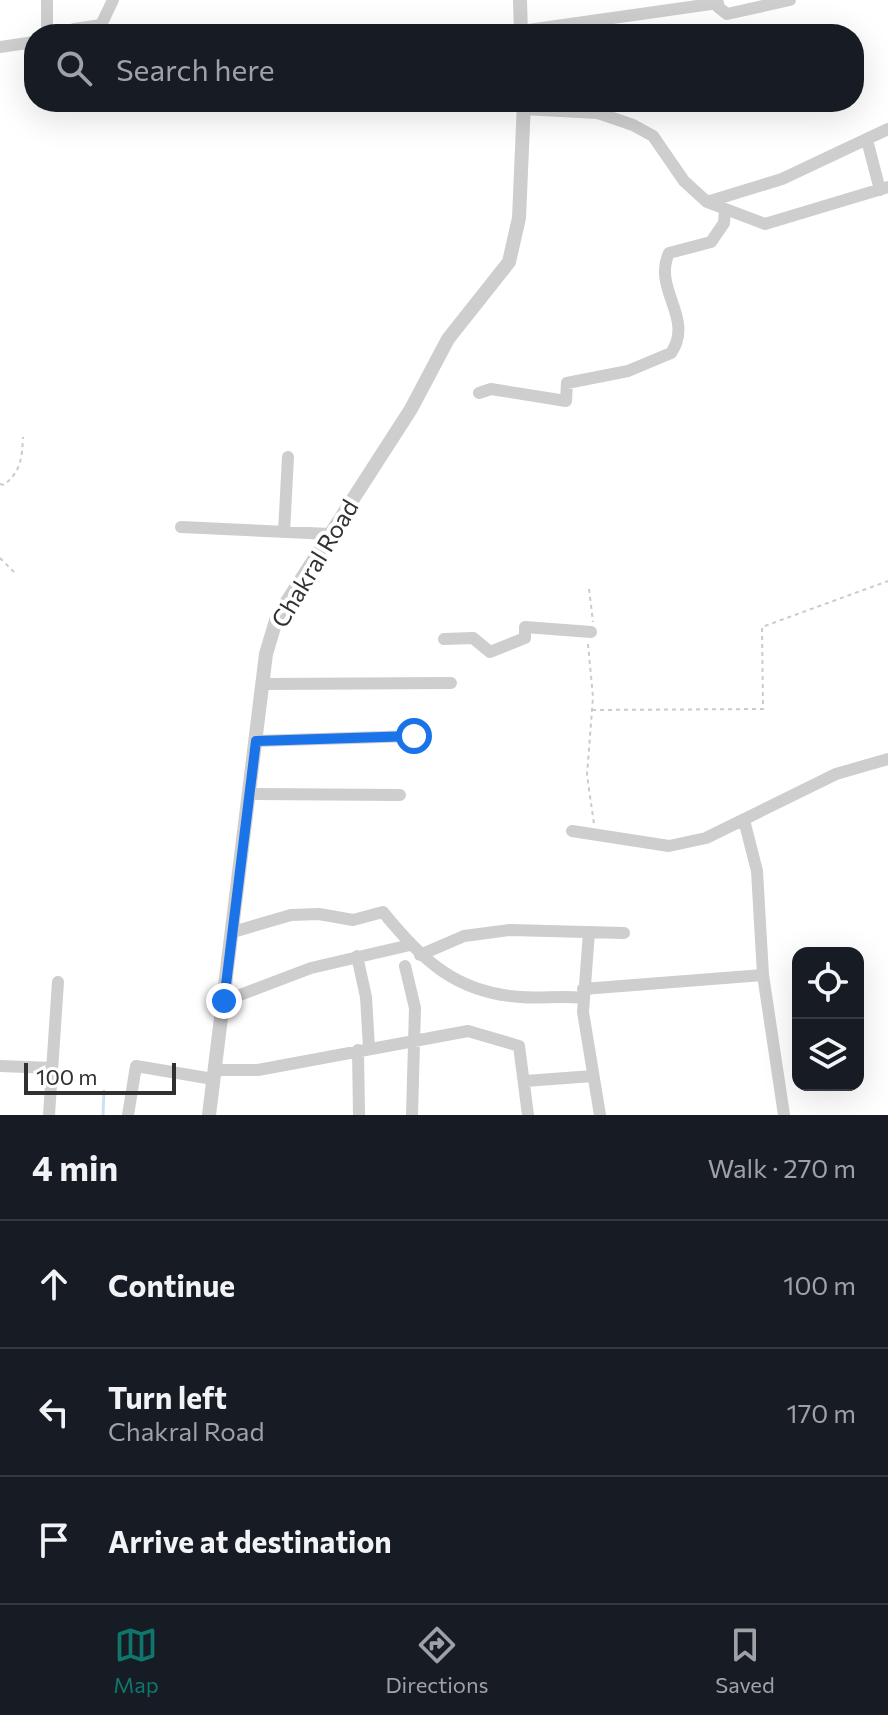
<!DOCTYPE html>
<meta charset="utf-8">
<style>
body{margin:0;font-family:Commissioner,sans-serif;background:#20242c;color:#f1f3f6}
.controls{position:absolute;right:24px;bottom:24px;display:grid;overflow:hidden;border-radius:16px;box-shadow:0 8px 32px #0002}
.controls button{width:72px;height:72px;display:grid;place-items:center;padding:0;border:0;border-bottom:2px solid #363941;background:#171b24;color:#f1f3f6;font:40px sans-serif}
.scale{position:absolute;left:24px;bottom:20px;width:152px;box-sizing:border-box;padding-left:8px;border:4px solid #313131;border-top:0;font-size:22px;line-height:28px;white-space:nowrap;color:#313131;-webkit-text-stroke:6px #fff;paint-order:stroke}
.stop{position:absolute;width:24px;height:24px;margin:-18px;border:6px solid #1a73e8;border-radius:50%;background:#fff}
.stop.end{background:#1a73e8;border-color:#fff;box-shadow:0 2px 8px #0008}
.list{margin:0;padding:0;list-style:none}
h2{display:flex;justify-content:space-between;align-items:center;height:104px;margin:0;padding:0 32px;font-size:34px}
h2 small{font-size:26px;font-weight:400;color:#9ea1a6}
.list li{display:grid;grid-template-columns:52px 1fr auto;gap:24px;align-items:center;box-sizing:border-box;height:128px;padding:0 32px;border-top:2px solid #363941}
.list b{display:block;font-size:30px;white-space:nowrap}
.list p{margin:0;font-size:26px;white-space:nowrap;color:#9ea1a6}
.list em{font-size:26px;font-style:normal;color:#9ea1a6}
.icon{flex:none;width:44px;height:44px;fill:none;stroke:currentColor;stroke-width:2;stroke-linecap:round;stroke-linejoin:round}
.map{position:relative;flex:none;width:888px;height:1115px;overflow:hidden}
.search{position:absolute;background:#171b24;box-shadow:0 8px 32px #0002;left:24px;right:24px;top:24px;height:88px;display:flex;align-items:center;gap:20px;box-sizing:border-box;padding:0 28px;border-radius:32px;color:#9ea1a6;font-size:30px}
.sheet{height:488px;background:#171b24}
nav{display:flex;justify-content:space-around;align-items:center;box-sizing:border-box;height:112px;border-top:2px solid #363941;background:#171b24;font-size:22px;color:#9ea1a6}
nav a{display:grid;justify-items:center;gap:4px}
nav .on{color:#0f766e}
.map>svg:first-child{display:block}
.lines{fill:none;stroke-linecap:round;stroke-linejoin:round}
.stream{stroke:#cce1ed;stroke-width:3}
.path{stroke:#cbcbcb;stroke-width:2;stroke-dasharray:4 4;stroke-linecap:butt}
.minor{stroke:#cecece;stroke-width:12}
.tertiary{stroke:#cecece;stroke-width:14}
.route{stroke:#1a73e8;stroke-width:10}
.labels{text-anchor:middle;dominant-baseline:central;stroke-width:8;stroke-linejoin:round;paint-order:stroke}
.street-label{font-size:24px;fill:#313131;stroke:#fff}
</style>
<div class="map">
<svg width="888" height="1115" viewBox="0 0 888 1115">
<rect width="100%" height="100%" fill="#fff"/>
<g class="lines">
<path class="stream" d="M103,1115l1,-24"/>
<path class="path" d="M0,484l4,1c17,-14 18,-27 19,-48
M0,558l14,14
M589,589l4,33
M588,644l5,53 -6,78 7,49
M592,710l171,-1 -1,-82 126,-46"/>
<path class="minor" d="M717,0l1,7 9,7 63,-14
M521,31l197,-28
M47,34v-34
M74,34v-5l27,-4 12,-25
M0,47l34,-5
M523,109l75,4 35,12 20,11 31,45 23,21 58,22 123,-37
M867,140l13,50
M707,202l75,-23 106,-50
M479,393l12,-4 75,12 1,-18 61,-12 43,-18c24,-35 -19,-64 -2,-100l42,-11 13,-19 1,-14
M181,527l149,7
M284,532l4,-75
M444,639l29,-1 17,14 35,-14v-11l66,5
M263,684l188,-1
M256,741l158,-5
M250,794l150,1
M744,820l13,51 6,104 21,140
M572,831l97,15 37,-8 130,-64 52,-15
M233,932l58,-17 28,-1 34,6 30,-8c39,48 73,81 138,85 20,2 41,-2 62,1
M589,932l-6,80 17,103
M420,955l44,-19 46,-6 114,3
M357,956l9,41 3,51
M405,966l10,42 -3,107
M583,989l180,-14
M224,1001l87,-33 99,-23
M358,1050l1,65
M0,1066l52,2
M214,1070h44l210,-39 51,15 9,69
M525,1081l68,-5
M49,1115l9,-133
M128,1115l8,-49 77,13"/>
<path class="tertiary" d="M520,0l1,34
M209,1115l57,-461 11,-37 134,-208 37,-70 61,-77 10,-44 5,-116"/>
</g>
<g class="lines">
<path class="route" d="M224,1001l32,-260 158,-5"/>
</g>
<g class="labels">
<g class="street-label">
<text transform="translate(314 563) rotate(-59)">Chakral Road</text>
</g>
</g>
</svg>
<div class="controls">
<button><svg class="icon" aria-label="locate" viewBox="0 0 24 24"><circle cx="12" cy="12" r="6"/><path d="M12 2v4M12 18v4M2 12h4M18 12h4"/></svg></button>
<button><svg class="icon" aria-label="layers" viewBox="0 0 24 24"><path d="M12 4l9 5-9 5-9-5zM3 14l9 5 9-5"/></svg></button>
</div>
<div class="scale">100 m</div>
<div class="stop" style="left:414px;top:736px"></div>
<div class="stop end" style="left:224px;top:1001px"></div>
<div class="search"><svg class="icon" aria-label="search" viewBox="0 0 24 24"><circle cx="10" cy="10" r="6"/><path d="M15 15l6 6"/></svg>Search here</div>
</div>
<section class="sheet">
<h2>4 min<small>Walk · 270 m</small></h2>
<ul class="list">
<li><svg class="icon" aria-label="ahead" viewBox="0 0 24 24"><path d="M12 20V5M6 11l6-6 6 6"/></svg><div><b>Continue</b></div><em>100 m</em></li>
<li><svg class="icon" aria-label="left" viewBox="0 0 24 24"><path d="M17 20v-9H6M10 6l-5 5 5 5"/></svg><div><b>Turn left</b><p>Chakral Road</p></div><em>170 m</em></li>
<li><svg class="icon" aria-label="arrive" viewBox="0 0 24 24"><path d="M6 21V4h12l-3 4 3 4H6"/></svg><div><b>Arrive at destination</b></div></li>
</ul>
</section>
<nav>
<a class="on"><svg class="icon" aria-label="map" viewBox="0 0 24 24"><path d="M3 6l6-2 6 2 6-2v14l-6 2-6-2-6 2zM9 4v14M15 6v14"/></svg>Map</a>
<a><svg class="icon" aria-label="directions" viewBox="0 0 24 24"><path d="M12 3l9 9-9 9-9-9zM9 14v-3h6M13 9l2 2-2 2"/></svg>Directions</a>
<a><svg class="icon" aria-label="saved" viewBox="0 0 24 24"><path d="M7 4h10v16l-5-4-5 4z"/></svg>Saved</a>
</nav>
